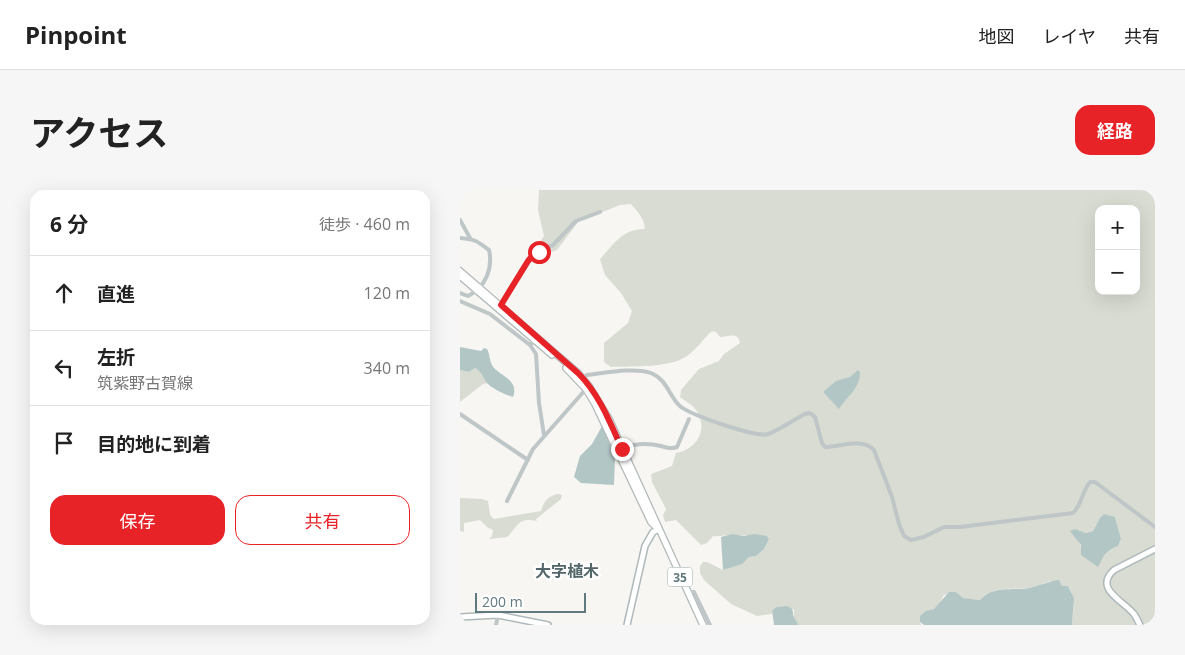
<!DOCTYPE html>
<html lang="ja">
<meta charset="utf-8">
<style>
body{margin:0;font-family:"Open Sans","Noto Sans JP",sans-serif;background:#f6f6f6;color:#222}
.controls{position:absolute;right:15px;top:15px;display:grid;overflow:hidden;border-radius:10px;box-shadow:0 5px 20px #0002}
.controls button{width:45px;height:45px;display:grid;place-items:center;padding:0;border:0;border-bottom:1px solid #e0e0e0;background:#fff;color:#222;font:25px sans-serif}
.scale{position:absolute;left:15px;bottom:12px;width:111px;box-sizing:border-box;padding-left:5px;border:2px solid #617a7f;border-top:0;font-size:14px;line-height:18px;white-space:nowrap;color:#617a7f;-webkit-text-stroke:4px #fff;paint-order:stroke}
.stop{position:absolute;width:15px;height:15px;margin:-11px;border:4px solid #e72328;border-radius:50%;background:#fff}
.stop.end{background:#e72328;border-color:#fff;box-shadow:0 1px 5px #0008}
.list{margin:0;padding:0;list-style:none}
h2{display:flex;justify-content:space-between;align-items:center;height:65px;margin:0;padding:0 20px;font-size:21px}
h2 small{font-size:16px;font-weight:400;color:#767676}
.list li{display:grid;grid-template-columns:32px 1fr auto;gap:15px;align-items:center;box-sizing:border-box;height:75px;padding:0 20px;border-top:1px solid #e0e0e0}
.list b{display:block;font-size:19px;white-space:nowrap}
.list p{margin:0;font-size:16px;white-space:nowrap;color:#767676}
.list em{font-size:16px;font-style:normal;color:#767676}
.actions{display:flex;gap:10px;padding:15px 20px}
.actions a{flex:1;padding:11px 0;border:1px solid #e72328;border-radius:15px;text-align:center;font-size:18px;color:#e72328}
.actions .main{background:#e72328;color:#fff}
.icon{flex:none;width:28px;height:28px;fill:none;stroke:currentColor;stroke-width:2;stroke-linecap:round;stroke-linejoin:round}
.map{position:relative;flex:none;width:695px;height:435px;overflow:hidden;border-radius:15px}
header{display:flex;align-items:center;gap:30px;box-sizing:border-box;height:70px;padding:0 25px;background:#fff;border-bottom:1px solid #e0e0e0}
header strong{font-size:24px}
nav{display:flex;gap:28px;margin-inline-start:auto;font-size:18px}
.intro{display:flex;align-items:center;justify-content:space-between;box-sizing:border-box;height:120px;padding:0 30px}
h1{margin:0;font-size:35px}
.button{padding:12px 22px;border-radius:15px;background:#e72328;color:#fff;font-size:18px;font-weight:700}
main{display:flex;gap:30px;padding:0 30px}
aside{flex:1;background:#fff;border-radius:15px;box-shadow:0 5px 20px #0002}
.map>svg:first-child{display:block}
.green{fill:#d8dcd2;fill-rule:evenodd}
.water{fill:#b3c6c6}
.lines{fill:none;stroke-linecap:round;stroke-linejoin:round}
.secondary-casing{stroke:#afb9bb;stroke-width:8}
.primary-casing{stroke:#b1b8ba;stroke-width:8}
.street{stroke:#bfc6c8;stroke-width:4}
.secondary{stroke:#fff;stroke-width:5}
.primary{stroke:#fff;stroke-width:5.5}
.route{stroke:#e72328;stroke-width:6}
.labels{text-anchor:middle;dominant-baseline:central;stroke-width:5;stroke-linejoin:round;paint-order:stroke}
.shield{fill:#fff;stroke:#90a2a5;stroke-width:1}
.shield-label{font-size:12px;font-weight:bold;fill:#617a7f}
.quarter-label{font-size:16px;font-weight:bold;fill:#53666a;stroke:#fff}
</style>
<header>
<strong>Pinpoint</strong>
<nav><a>地図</a><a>レイヤ</a><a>共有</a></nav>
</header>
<div class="intro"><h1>アクセス</h1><a class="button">経路</a></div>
<main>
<aside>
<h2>6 分<small>徒歩 · 460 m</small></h2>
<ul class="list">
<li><svg class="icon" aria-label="ahead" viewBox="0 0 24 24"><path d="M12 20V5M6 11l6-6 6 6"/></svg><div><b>直進</b></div><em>120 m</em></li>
<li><svg class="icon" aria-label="left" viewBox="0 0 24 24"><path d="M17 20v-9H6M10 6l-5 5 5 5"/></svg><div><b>左折</b><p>筑紫野古賀線</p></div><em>340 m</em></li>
<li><svg class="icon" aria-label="arrive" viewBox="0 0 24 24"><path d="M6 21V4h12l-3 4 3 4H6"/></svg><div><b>目的地に到着</b></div></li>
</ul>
<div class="actions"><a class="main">保存</a><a>共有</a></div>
</aside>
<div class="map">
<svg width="695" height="435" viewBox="0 0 695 435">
<rect width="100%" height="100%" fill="#f7f6f3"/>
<path class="green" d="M79,0h616v435h-83c1,-13 4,-28 -4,-39h-6l-12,-5c-8,3 -15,7 -24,7 -16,2 -34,-2 -46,12l-18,-2 -6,-6 -12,3c-4,7 -6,14 -14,15l-10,12 1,3h-123l-4,-7v-8c-8,-4 -14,-5 -22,0v4l-15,2 -26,-12 -27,-24 -4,-7v-7l3,-4h4l16,8 19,-7 7,-6 7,-1 8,-7 5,-10 -2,-3c-12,0 -22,-1 -33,-1 -8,-1 -13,2 -21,1l-6,7 -6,2 -25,-25 -11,2 -2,-7 3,-6 -14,-27 -1,-8 21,-8 4,-13c21,-4 33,-24 20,-43 -3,-5 -11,-9 -16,-13l1,-7 18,-21 20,-8 5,-7 16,-11c-2,-12 -12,-6 -20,-6l-4,-5 -4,-1c-9,8 -15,18 -25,25 -17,12 -55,10 -76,11l-7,-5v-19l24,-20 4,-12 -11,-18 -16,-18 -5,-16c13,-14 23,-31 45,-30 -1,-11 -7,-17 -14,-25l-11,1 -42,17 -21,28 -13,4 -8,-6 8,-12 -6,-26zM639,19h37v82h-37zM655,327l6,22 -3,7 -9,4 -7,9 -20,-9 -7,-21 11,4 7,-2 7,-13z
M15,178l8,6 5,9 -5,1 -23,18v-32l9,2z
M98,304l4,1 -1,4 -25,20 1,2c-20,-4 -18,5 -30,16l-18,2 3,-3 1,-6 -6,-3 -7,-7 -16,3v9l-4,-1v-33l22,1 6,2 2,14 4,4 47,-8c3,-10 7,-15 17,-17z"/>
<path class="water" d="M0,157l21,4 3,-3 3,1c3,5 2,10 5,16 5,10 28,14 21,32 -7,-2 -20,-8 -25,-13 -6,-7 -3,-9 -13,-16l-6,4 -9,-2z
M398,180l2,2c0,17 -13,24 -21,37l-15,-16v-2l12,-10 14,-4z
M142,236l13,31 -1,28 -33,-2 -7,-6 6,-21 12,-12z
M644,324l11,3 6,22 -3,7c-12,4 -15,11 -20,21l-17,-12v-10l-11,-14 5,-2 11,4 7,-2 7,-13z
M272,344l12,2 10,-2 13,2 2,3 -5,10 -8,7 -7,1 -7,7 -19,6 -2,-33z
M599,390l3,6h6l6,12 -2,27h-148l-4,-3v-6l6,-5 8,-2 15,-17h7l7,6 17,2c13,-15 32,-9 49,-12 11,-2 19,-7 30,-8z
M326,416c10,2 5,7 9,13 1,2 3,4 3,6h-24l-2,-15 5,-3z"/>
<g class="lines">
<defs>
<path id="secondary" d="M0,427l38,-2 50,10
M167,435l18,-79 8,-14 6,-3
M680,435c-2,-4 -4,-8 -6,-11 -10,-13 -41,-25 -20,-44l41,-21"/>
<path id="primary" d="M0,81l118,102 11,13 20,33 94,206
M0,86l92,79
M106,178l20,21 9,15 56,118 4,4"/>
</defs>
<use href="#secondary" class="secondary-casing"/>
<use href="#primary" class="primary-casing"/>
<path class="street" d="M0,30l10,18
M0,48c15,1 17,3 29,12 4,18 -3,37 -21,46l-8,-3
M0,111l30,13 40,31
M41,115l32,-50 20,-10 23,-24 24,-9
M76,149l-6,6 6,9 3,49 5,32
M120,188l7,-3c18,-2 48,-8 64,-2 17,7 18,24 30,34 11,8 75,31 87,27 9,-3 27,-15 37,-20l5,-1 5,4 7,26 3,4c16,0 37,-10 49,3l18,47 7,27 5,12 7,4 13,-3 20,-10h16l113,-14c9,-8 9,-22 17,-31h5l60,45
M0,224l68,46
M162,259c13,-6 26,-6 39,-3 7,2 10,3 16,1l12,-28
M47,311l26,-52 53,-60
M227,403l7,-1 16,33
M36,435l2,-10"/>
<use href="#secondary" class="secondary"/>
<use href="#primary" class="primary"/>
</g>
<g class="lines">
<path class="route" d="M79,62l-6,3 -5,6 -27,44 77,68c21,21 32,49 44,76"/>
</g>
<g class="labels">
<rect class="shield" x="207.5" y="377.5" width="25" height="19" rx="4"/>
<g class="shield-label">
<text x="220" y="387">35</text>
</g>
<g class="quarter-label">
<text x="107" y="381">大字植木</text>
</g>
</g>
</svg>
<div class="controls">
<button>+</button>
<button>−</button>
</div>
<div class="scale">200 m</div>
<div class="stop" style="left:79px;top:62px"></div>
<div class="stop end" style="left:162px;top:259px"></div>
</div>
</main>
